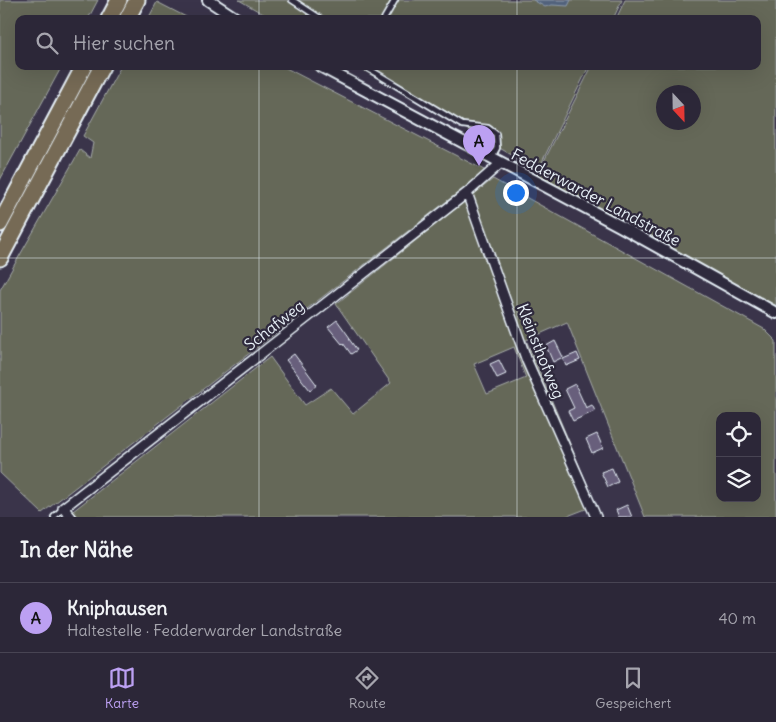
<!DOCTYPE html>
<html lang="de">
<meta charset="utf-8">
<style>
body{margin:0;font-family:Delius,sans-serif;background:#342f40;color:#f1f3f6}
.controls{position:absolute;right:15px;bottom:15px;display:grid;overflow:hidden;border-radius:10px;box-shadow:0 5px 20px #0002}
.controls button{width:45px;height:45px;display:grid;place-items:center;padding:0;border:0;border-bottom:1px solid #484453;background:#2c2738;color:#f1f3f6;font:25px sans-serif}
.compass{position:absolute;left:656px;top:85px;width:45px;height:45px;border-radius:50%;background:#2c2738;box-shadow:0 5px 20px #0002;rotate:158deg}
.you{position:absolute;left:515px;top:192px;width:18px;height:18px;margin:-12px;border:4px solid #fff;border-radius:50%;background:#1a73e8;box-shadow:0 0 0 8px #1a73e833}
.badge{display:grid;place-items:center;width:32px;height:32px;border-radius:50%;background:#bca0f2;color:#111;font-size:16px;font-weight:700}
.pin{position:absolute;translate:-50% -41px;filter:drop-shadow(0 1px 2px #0008)}
.pin::after{content:'';position:absolute;top:26px;width:18px;height:15px;background:inherit;clip-path:polygon(0 0,100% 0,50% 100%)}
.list{margin:0;padding:0;list-style:none}
h2{display:flex;justify-content:space-between;align-items:center;height:65px;margin:0;padding:0 20px;font-size:21px}
h2 small{font-size:16px;font-weight:400;color:#a6a5ae}
.list li{display:grid;grid-template-columns:32px 1fr auto;gap:15px;align-items:center;box-sizing:border-box;height:70px;padding:0 20px;border-top:1px solid #484453}
.list b{display:block;font-size:19px;white-space:nowrap}
.list p{margin:0;font-size:16px;white-space:nowrap;color:#a6a5ae}
.list em{font-size:16px;font-style:normal;color:#a6a5ae}
.icon{flex:none;width:28px;height:28px;fill:none;stroke:currentColor;stroke-width:2;stroke-linecap:round;stroke-linejoin:round}
.map{position:relative;flex:none;width:776px;height:517px;overflow:hidden}
.search{position:absolute;background:#2c2738;box-shadow:0 5px 20px #0002;left:15px;right:15px;top:15px;height:55px;display:flex;align-items:center;gap:12px;box-sizing:border-box;padding:0 18px;border-radius:10px;color:#a6a5ae;font-size:19px}
.sheet{height:135px;background:#2c2738}
nav{display:flex;justify-content:space-around;align-items:center;box-sizing:border-box;height:70px;border-top:1px solid #484453;background:#2c2738;font-size:14px;color:#a6a5ae}
nav a{display:grid;justify-items:center;gap:2px}
nav .on{color:#bca0f2}
.map>svg:first-child{display:block}
.green{fill:#656759;stroke:#a6aca8;fill-rule:evenodd}
.water{fill:#52647d;stroke:#8e9cae}
.building{fill:#685e7c;stroke:#e8f1f8}
.lines{fill:none;stroke-linecap:round;stroke-linejoin:round}
.service-casing{stroke:#e8f1f8;stroke-width:8}
.minor-casing{stroke:#e8f1f8;stroke-width:12}
.tertiary-casing{stroke:#e8f1f8;stroke-width:14}
.motorway-casing{stroke:#e8f1f8;stroke-width:19}
.service{stroke:#2f2a3d;stroke-width:4.5}
.minor{stroke:#2f2a3d;stroke-width:9}
.tertiary{stroke:#2f2a3d;stroke-width:10}
.motorway{stroke:#766a54;stroke-width:15}
.grid{fill:none;stroke:#e8f1f8;stroke-width:1;stroke-opacity:0.55}
.labels{text-anchor:middle;dominant-baseline:central;stroke-width:4.5;stroke-linejoin:round;paint-order:stroke}
.street-label{font-size:16px;fill:#e8f1f8;stroke:#2f2a3d}
</style>
<div class="map">
<svg width="776" height="517" viewBox="0 0 776 517">
<rect width="100%" height="100%" fill="#3a344a"/>
<filter id="ink" filterUnits="userSpaceOnUse"><feTurbulence type="fractalNoise" baseFrequency=".02" numOctaves="2"/><feDisplacementMap in="SourceGraphic" scale="10" xChannelSelector="R" yChannelSelector="G"/><feConvolveMatrix kernelMatrix="1 2 1 2 8 2 1 2 1" color-interpolation-filters="sRGB"/></filter>
<g filter="url(#ink)">
<path class="green" d="M0,0h98l-10,19h-69v47h43l-62,114z
M239,0h383l-9,19h-341z
M625,0h151v309l-9,-7 -230,-127 55,-109h165v-47h-141zM664,92h30v30h-30z
M157,2l33,17h-42z
M121,66h161l204,105 -444,342 -42,-40v-183l80,-140 10,8 3,-15 -10,-7z
M356,66h233l-51,104z
M493,179l271,150 12,12v176h-131l-78,-195 -41,18 70,165 -31,12h-486l-6,-6 197,-154 35,48 26,-17 22,26 38,-31 -55,-79zM514,347l12,31 -39,16 -13,-30zM720,416h37v82h-37z"/>
<path class="water" d="M533,0h38l-3,6 -16,-1 -7,2z"/>
<path class="building" d="M337,320l13,18 -1,1 8,11 -6,4 -8,-11 -1,1 -14,-17z
M555,341l8,16 -10,5 -7,-16z
M577,353l3,7 -14,6 -3,-7z
M294,354l23,31 -7,5 -24,-30z
M499,360l7,14 -9,4 -7,-14z
M575,384l11,24 6,-3 3,6 -22,10 -5,-10 6,-3 -9,-19z
M597,434l6,14 -11,5 -6,-14z
M612,468l6,14 -10,5 -7,-15z
M627,505l5,12h-13l-3,-7z"/>
<g class="lines">
<defs>
<path id="service" d="M292,0l29,19
M384,19l11,-19
M368,66l1,3 93,56 26,3 8,6 1,14 -5,9
M54,517l9,-9"/>
<path id="minor" d="M467,193l60,168 69,156
M71,517l-8,-9 404,-315 34,-30"/>
<path id="tertiary" d="M208,0l29,19
M320,66l300,160 156,87"/>
<path id="motorway" d="M109,19l10,-19
M127,19l10,-19
M0,224l84,-158
M0,258l102,-192"/>
</defs>
<use href="#service" class="service-casing"/>
<use href="#minor" class="minor-casing"/>
<use href="#tertiary" class="tertiary-casing"/>
<use href="#motorway" class="motorway-casing"/>
<use href="#service" class="service"/>
<use href="#minor" class="minor"/>
<use href="#tertiary" class="tertiary"/>
<use href="#motorway" class="motorway"/>
</g>
</g>
<path class="grid" d="M259,0v19M517,0v19M259,66v451M517,66v451M0,258h776"/>
<g class="labels">
<g class="street-label">
<text transform="translate(596 197) rotate(28)">Fedderwarder Landstraße</text>
<text transform="translate(274 325) rotate(-38)">Schafweg</text>
<text transform="translate(541 351) rotate(68)">Kleinsthofweg</text>
</g>
</g>
</svg>
<div class="controls">
<button><svg class="icon" aria-label="locate" viewBox="0 0 24 24"><circle cx="12" cy="12" r="6"/><path d="M12 2v4M12 18v4M2 12h4M18 12h4"/></svg></button>
<button><svg class="icon" aria-label="layers" viewBox="0 0 24 24"><path d="M12 4l9 5-9 5-9-5zM3 14l9 5 9-5"/></svg></button>
</div>
<svg class="compass" viewBox="-18 -18 36 36"><path d="M0-13l5 13h-10z" fill="#e53935"/><path d="M0 13l5-13h-10z" fill="#a6a5ae"/></svg>
<div class="you"></div>
<div class="pin badge" style="left:479px;top:166px">A</div>
<div class="search"><svg class="icon" aria-label="search" viewBox="0 0 24 24"><circle cx="10" cy="10" r="6"/><path d="M15 15l6 6"/></svg>Hier suchen</div>
</div>
<section class="sheet">
<h2>In der Nähe<small></small></h2>
<ul class="list">
<li><span class="badge">A</span><div><b>Kniphausen</b><p>Haltestelle · Fedderwarder Landstraße</p></div><em>40 m</em></li>
</ul>
</section>
<nav>
<a class="on"><svg class="icon" aria-label="map" viewBox="0 0 24 24"><path d="M3 6l6-2 6 2 6-2v14l-6 2-6-2-6 2zM9 4v14M15 6v14"/></svg>Karte</a>
<a><svg class="icon" aria-label="directions" viewBox="0 0 24 24"><path d="M12 3l9 9-9 9-9-9zM9 14v-3h6M13 9l2 2-2 2"/></svg>Route</a>
<a><svg class="icon" aria-label="saved" viewBox="0 0 24 24"><path d="M7 4h10v16l-5-4-5 4z"/></svg>Gespeichert</a>
</nav>
